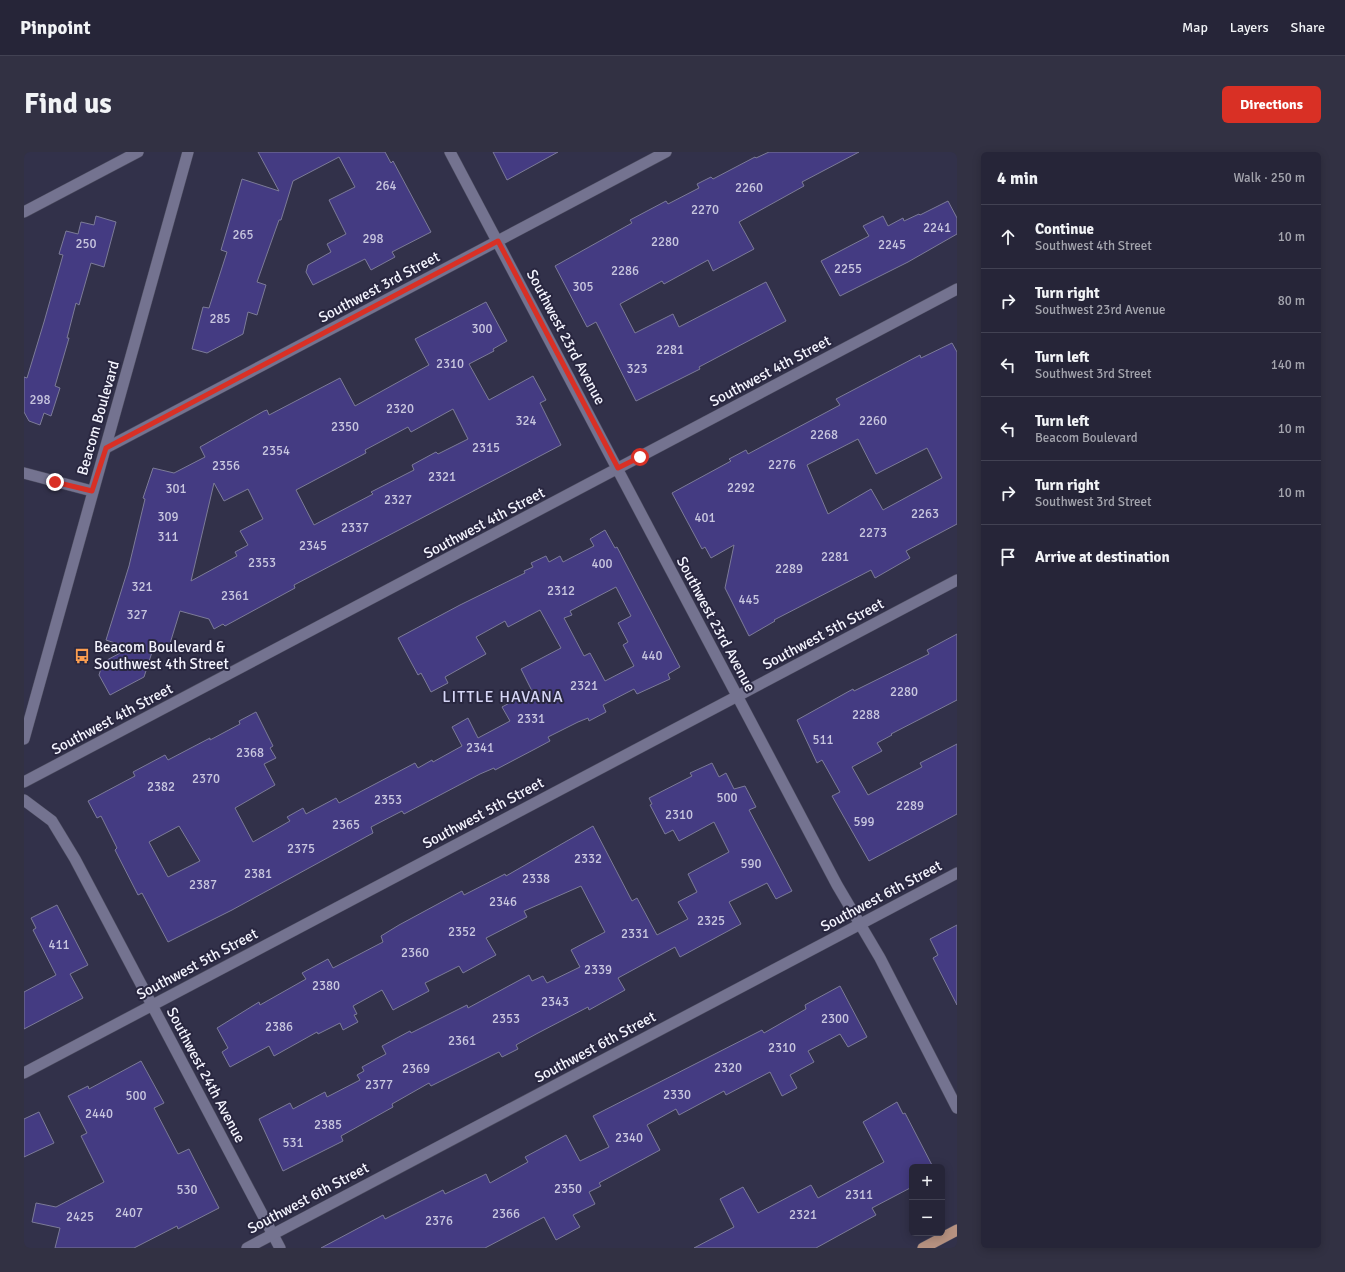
<!DOCTYPE html>
<meta charset="utf-8">
<style>
body{margin:0;font-family:Signika,sans-serif;background:#323143;color:#f1f3f6}
.controls{position:absolute;right:12px;bottom:12px;display:grid;overflow:hidden;border-radius:6px;box-shadow:0 2px 10px #0003}
.controls button{width:36px;height:36px;display:grid;place-items:center;padding:0;border:0;border-bottom:1px solid #424253;background:#262538;color:#f1f3f6;font:20px sans-serif}
.stop{position:absolute;width:12px;height:12px;margin:-9px;border:3px solid #d93025;border-radius:50%;background:#fff}
.stop.end{background:#d93025;border-color:#fff;box-shadow:0 1px 4px #0008}
.list{margin:0;padding:0;list-style:none}
h2{display:flex;justify-content:space-between;align-items:center;height:52px;margin:0;padding:0 16px;font-size:17px}
h2 small{font-size:13px;font-weight:400;color:#a4a5ae}
.list li{display:grid;grid-template-columns:26px 1fr auto;gap:12px;align-items:center;box-sizing:border-box;height:64px;padding:0 16px;border-top:1px solid #424253}
.list b{display:block;font-size:15px;white-space:nowrap}
.list p{margin:0;font-size:13px;white-space:nowrap;color:#a4a5ae}
.list em{font-size:13px;font-style:normal;color:#a4a5ae}
.icon{flex:none;width:22px;height:22px;fill:none;stroke:currentColor;stroke-width:2;stroke-linecap:round;stroke-linejoin:round}
.map{position:relative;flex:none;width:933px;height:1096px;overflow:hidden;border-radius:6px}
header{display:flex;align-items:center;gap:24px;box-sizing:border-box;height:56px;padding:0 20px;background:#262538;border-bottom:1px solid #424253}
header strong{font-size:19px}
nav{display:flex;gap:22px;margin-inline-start:auto;font-size:14px}
.intro{display:flex;align-items:center;justify-content:space-between;box-sizing:border-box;height:96px;padding:0 24px}
h1{margin:0;font-size:28px}
.button{padding:10px 18px;border-radius:6px;background:#d93025;color:#fff;font-size:14px;font-weight:700}
main{display:flex;gap:24px;padding:0 24px}
aside{flex:1;background:#262538;border-radius:6px;box-shadow:0 2px 10px #0003}
.map>svg:first-child{display:block}
.building{fill:#443b82;stroke:#7c7b98;fill-rule:evenodd}
.lines{fill:none;stroke-linecap:round;stroke-linejoin:round}
.minor-casing{stroke:#4e4e61;stroke-width:12}
.tertiary-casing{stroke:#4e4e61;stroke-width:12}
.secondary-casing{stroke:#4e4e61;stroke-width:12}
.primary-casing{stroke:#4e4e61;stroke-width:12}
.minor{stroke:#747390;stroke-width:11}
.tertiary{stroke:#747390;stroke-width:11}
.secondary{stroke:#747390;stroke-width:11}
.primary{stroke:#b79281;stroke-width:11}
.route{stroke:#d93025;stroke-width:5}
.labels{text-anchor:middle;dominant-baseline:central;stroke-width:4;stroke-linejoin:round;paint-order:stroke}
.number-label{font-size:13px;fill:#c8c6df}
.street-label{font-size:15px;fill:#f4f4fe;stroke:#292740}
.poi-label{font-size:15px;fill:#f4f4fe;stroke:#292740;text-anchor:start}
.neighbourhood-label{font-size:16px;letter-spacing:1px;fill:#d6d6f6;stroke:#292740}
</style>
<header>
<strong>Pinpoint</strong>
<nav><a>Map</a><a>Layers</a><a>Share</a></nav>
</header>
<div class="intro"><h1>Find us</h1><a class="button">Directions</a></div>
<main>
<div class="map">
<svg width="933" height="1096" viewBox="0 0 933 1096">
<rect width="100%" height="100%" fill="#32314a"/>
<path class="building" d="M234,0h127l6,11 2,-2 38,71 -39,20 3,5 -24,13 -6,-11 -52,26 -7,-13 2,-7 23,-13 -4,-8 19,-10 -17,-34 26,-13 -16,-30 -46,24 -12,39h-2l-22,62 9,3 -9,30 -9,-3 -5,22 -36,19 -15,-4 11,-42 6,1 18,-56 -6,-2 21,-71 37,12z
M469,0h65l-51,28z
M745,0h90l-57,30 2,4 -65,36 15,27 -41,22 -5,-11 -44,24 -2,-3 -42,23 15,29 38,-19 6,13 87,-45 20,39 -87,46 1,2 -64,32 -40,-79 -9,5 -32,-61 77,-43 -2,-3 36,-19 2,3 31,-16 -2,-4 14,-7 2,2 42,-22 1,1z
M924,49l9,17v16l-49,28 -68,34 -19,-35 48,-25 -6,-10 20,-10 5,10 15,-8 1,3 15,-7 1,1z
M72,64l20,6 -12,45 -13,-4 -12,42 -3,-2 -9,35h2l-14,48 5,2 -9,28 -7,-3 -4,12 -11,-4 -5,-9v-35l3,1 17,-56 19,-67 -4,-1 7,-23 12,3 3,-12 13,3z
M462,150l21,39 -14,8 1,2 -25,13 20,36 44,-24 13,24 -6,3 21,42 -267,140 1,3 -70,38 -2,-2 -9,5 -5,-10 -29,-8 -12,39 -14,-4 -10,31 -34,18 -11,-20 4,-13 27,-14 -24,-8 23,-74 16,-67 -2,-1 10,-30 21,5 31,-16 -5,-10 64,-36 3,-1 2,5 71,-37 15,28 74,-41 -14,-26zM429,257l15,30 -30,15 -2,-2 -24,13 2,5 -43,22 2,2 -59,31 -18,-35 70,-37 -1,-3 43,-23 3,5zM190,331l10,18 24,-12 15,30 -23,12 8,14 -13,7 2,4 -46,25z
M928,191l5,9v172l-51,27 4,7 -35,20 -4,-8 -97,50 1,1 -26,15 -24,-48 9,-43 -23,13 -6,-11 -3,2 -30,-56 59,-32 -2,-2 17,-9 2,4 92,-49 -4,-6 84,-44 1,3zM834,287l18,35 51,-26 15,30 -59,32 -12,-21 -43,25 -21,-49z
M581,378l10,18 2,-1 63,120 -12,7 2,5 -33,15 -3,-5 -31,16 3,7 -17,9 -1,-3 -10,4 -30,15 2,4 -15,8 -40,21 -1,-2 -14,6 -76,40 -2,-3 -31,16 2,6 -141,77 -64,32 -26,-49 -4,2 -23,-45 2,-2 -16,-32 -4,2 -9,-17 47,-25 -2,-4 32,-17 3,5 42,-22v2l30,-16 -1,-3 17,-9 17,34 -3,2 6,10 -12,6 11,21 -40,23 18,34 37,-21 -3,-4 16,-9 3,6 30,-16 3,5 76,-40 3,5 14,-8 1,2 29,-16 -10,-19 16,-9 10,20 32,-17 -8,-14 30,-16 -11,-22 40,-21 -21,-38 -32,17 -3,-6 -29,16 10,17 -41,23 3,6 -17,9 -10,-19 -3,2 -20,-37 62,-33 65,-32 -1,-2 9,-4 -2,-4 15,-7 3,6 11,-6 3,6 31,-16 -4,-7zM592,435l15,29 -13,7 10,19 -5,3 11,21 -29,15 -15,-28 -6,3 -20,-38 8,-3 -2,-4zM155,674l21,35 -32,16 -19,-35z
M933,482v66l-66,34 1,1 -15,8 5,8 -30,16 16,28 54,-28 -2,-4 37,-19v70l-88,47 -37,-65 8,-4 -18,-32 -5,3 -20,-43 56,-31 1,2 75,-37 -2,-4z
M688,611l7,14 7,-4 8,16 11,-3 11,21 -7,3 43,81 -16,8 -9,-16 -38,19 12,22 -61,33 -5,-10 -57,31 7,12 -36,20 -1,-3 -50,26 -22,12 2,4 -16,8 -3,-5 -68,34 -2,-3 -37,21 1,3 -52,29 2,5 -60,30 -24,-52 31,-16 3,6 32,-17 2,5 33,-17 -3,-5 7,-4 -2,-4 24,-13 -4,-8 28,-15 1,2 56,-28 1,3 61,-33 3,6 11,-5 4,7 33,-16 -9,-17 34,-18 -24,-46 -57,25 3,6 -41,21 10,17 -33,18 -4,-7 -34,17 4,8 -36,19 -11,-20 -29,16 4,8 -3,1 4,7 -15,8 -3,-7 -22,11 -1,-2 -43,24 -5,-10 -39,21 -8,-15 6,-4 -11,-20 42,-26 1,3 46,-26 -4,-6 26,-14 5,9 50,-26 -2,-6 18,-11 63,-34 2,4 41,-21 1,2 87,-50 39,75 5,-3 20,37 31,-16 -10,-17 19,-10 -9,-18 41,-22 -15,-30 -35,19 -6,-11 -8,4 -15,-29 2,-1 -3,-6 43,-22 -2,-3z
M33,753l31,60 -18,9 13,24 -59,31v-37l32,-17 -23,-45 3,-2 -5,-10z
M933,773v80l-24,-47 5,-3 -8,-16z
M816,834l27,51 -19,10 -8,-13 -32,17 6,11 -24,13 7,13 -15,8 -12,-24 -44,23 -2,-4 -45,24 -3,-6 -29,16 13,25 -61,33 2,3 -12,6 6,12 -22,11 7,12 -24,13 -12,-23 -59,31h-164l62,-33 2,4 58,-29 2,4 41,-20 4,9 38,-21 -3,-5 41,-22 14,26 29,-14 -16,-31 169,-86 2,3 42,-24 -1,-4z
M117,909l23,42 -10,5 24,46 11,-5 30,59 -41,21 -1,-3 -43,22h-79l5,-20 -28,-6 4,-19 20,4 48,-25 -23,-46 6,-3 -19,-37 20,-10 1,3z
M873,950l6,12 2,-1 28,54h-21v20l-40,21 4,7 -60,33h-122l40,-21 -14,-28 23,-12 15,26 53,-28 7,13 66,-36 -21,-40z
M15,960l15,31 -30,14v-38z"/>
<g class="lines">
<defs>
<path id="minor" d="M426,0l387,733 43,73 77,150
M0,60l114,-60
M82,296l560,-296
M0,321l68,18
M0,630l933,-493
M0,648l28,21 23,38 205,389
M0,921l933,-493"/>
<path id="tertiary" d="M223,1096l710,-375"/>
<path id="secondary" d="M0,587l164,-587"/>
<path id="primary" d="M899,1096l34,-18"/>
</defs>
<use href="#minor" class="minor-casing"/>
<use href="#tertiary" class="tertiary-casing"/>
<use href="#secondary" class="secondary-casing"/>
<use href="#primary" class="primary-casing"/>
<use href="#minor" class="minor"/>
<use href="#tertiary" class="tertiary"/>
<use href="#secondary" class="secondary"/>
<use href="#primary" class="primary"/>
</g>
<g class="lines">
<path class="route" d="M31,330l37,9 14,-43 392,-207 120,227 22,-11"/>
</g>
<defs>
<symbol id="bus-bare" viewBox="-9 -9 18 18"><path d="M-5-6H5V4H4V6H2V4H-2V6H-4V4H-5ZM-3.5-4V0h7V-4ZM-3.5 1.2v1.5H-2V1.2ZM2 1.2v1.5H3.5V1.2Z" fill="#fb9e50" stroke="#292740" stroke-width="2.5" paint-order="stroke"/></symbol>
</defs>
<g fill-rule="evenodd">
<use href="#bus-bare" x="47" y="493" width="22" height="22"/>
</g>
<g class="labels">
<g class="number-label">
<text x="362" y="34">264</text>
<text x="725" y="36">2260</text>
<text x="681" y="58">2270</text>
<text x="913" y="76">2241</text>
<text x="219" y="83">265</text>
<text x="349" y="87">298</text>
<text x="641" y="90">2280</text>
<text x="62" y="92">250</text>
<text x="868" y="93">2245</text>
<text x="824" y="117">2255</text>
<text x="601" y="119">2286</text>
<text x="559" y="135">305</text>
<text x="196" y="167">285</text>
<text x="458" y="177">300</text>
<text x="646" y="198">2281</text>
<text x="426" y="212">2310</text>
<text x="613" y="217">323</text>
<text x="16" y="248">298</text>
<text x="376" y="257">2320</text>
<text x="502" y="269">324</text>
<text x="849" y="269">2260</text>
<text x="321" y="275">2350</text>
<text x="800" y="283">2268</text>
<text x="462" y="296">2315</text>
<text x="252" y="299">2354</text>
<text x="758" y="313">2276</text>
<text x="202" y="314">2356</text>
<text x="418" y="325">2321</text>
<text x="717" y="336">2292</text>
<text x="152" y="337">301</text>
<text x="374" y="348">2327</text>
<text x="901" y="362">2263</text>
<text x="144" y="365">309</text>
<text x="681" y="366">401</text>
<text x="331" y="376">2337</text>
<text x="849" y="381">2273</text>
<text x="144" y="385">311</text>
<text x="289" y="394">2345</text>
<text x="811" y="405">2281</text>
<text x="238" y="411">2353</text>
<text x="578" y="412">400</text>
<text x="765" y="417">2289</text>
<text x="118" y="435">321</text>
<text x="537" y="439">2312</text>
<text x="211" y="444">2361</text>
<text x="725" y="448">445</text>
<text x="113" y="463">327</text>
<text x="628" y="504">440</text>
<text x="560" y="534">2321</text>
<text x="880" y="540">2280</text>
<text x="842" y="563">2288</text>
<text x="507" y="567">2331</text>
<text x="799" y="588">511</text>
<text x="456" y="596">2341</text>
<text x="226" y="601">2368</text>
<text x="182" y="627">2370</text>
<text x="137" y="635">2382</text>
<text x="703" y="646">500</text>
<text x="364" y="648">2353</text>
<text x="886" y="654">2289</text>
<text x="655" y="663">2310</text>
<text x="840" y="670">599</text>
<text x="322" y="673">2365</text>
<text x="277" y="697">2375</text>
<text x="564" y="707">2332</text>
<text x="727" y="712">590</text>
<text x="234" y="722">2381</text>
<text x="512" y="727">2338</text>
<text x="179" y="733">2387</text>
<text x="479" y="750">2346</text>
<text x="687" y="769">2325</text>
<text x="438" y="780">2352</text>
<text x="611" y="782">2331</text>
<text x="35" y="793">411</text>
<text x="391" y="801">2360</text>
<text x="574" y="818">2339</text>
<text x="302" y="834">2380</text>
<text x="531" y="850">2343</text>
<text x="482" y="867">2353</text>
<text x="811" y="867">2300</text>
<text x="255" y="875">2386</text>
<text x="438" y="889">2361</text>
<text x="758" y="896">2310</text>
<text x="704" y="916">2320</text>
<text x="392" y="917">2369</text>
<text x="355" y="933">2377</text>
<text x="653" y="943">2330</text>
<text x="112" y="944">500</text>
<text x="75" y="962">2440</text>
<text x="304" y="973">2385</text>
<text x="605" y="986">2340</text>
<text x="269" y="991">531</text>
<text x="544" y="1037">2350</text>
<text x="163" y="1038">530</text>
<text x="835" y="1043">2311</text>
<text x="105" y="1061">2407</text>
<text x="482" y="1062">2366</text>
<text x="779" y="1063">2321</text>
<text x="56" y="1065">2425</text>
<text x="415" y="1069">2376</text>
</g>
<g class="street-label">
<text transform="translate(355 135) rotate(-28)">Southwest 3rd Street</text>
<text transform="translate(542 185) rotate(62)">Southwest 23rd Avenue</text>
<text transform="translate(746 219) rotate(-28)">Southwest 4th Street</text>
<text transform="translate(74 266) rotate(-74)">Beacom Boulevard</text>
<text transform="translate(460 371) rotate(-28)">Southwest 4th Street</text>
<text transform="translate(692 472) rotate(62)">Southwest 23rd Avenue</text>
<text transform="translate(799 482) rotate(-28)">Southwest 5th Street</text>
<text transform="translate(88 567) rotate(-28)">Southwest 4th Street</text>
<text transform="translate(459 661) rotate(-28)">Southwest 5th Street</text>
<text transform="translate(857 744) rotate(-28)">Southwest 6th Street</text>
<text transform="translate(173 812) rotate(-28)">Southwest 5th Street</text>
<text transform="translate(571 895) rotate(-28)">Southwest 6th Street</text>
<text transform="translate(182 923) rotate(62)">Southwest 24th Avenue</text>
<text transform="translate(284 1046) rotate(-28)">Southwest 6th Street</text>
</g>
<g class="poi-label">
<text x="70" y="495">Beacom Boulevard &amp;<tspan x="70" dy="17">Southwest 4th Street</tspan></text>
</g>
<g class="neighbourhood-label">
<text x="479" y="545">LITTLE HAVANA</text>
</g>
</g>
</svg>
<div class="controls">
<button>+</button>
<button>−</button>
</div>
<div class="stop" style="left:616px;top:305px"></div>
<div class="stop end" style="left:31px;top:330px"></div>
</div>
<aside>
<h2>4 min<small>Walk · 250 m</small></h2>
<ul class="list">
<li><svg class="icon" aria-label="ahead" viewBox="0 0 24 24"><path d="M12 20V5M6 11l6-6 6 6"/></svg><div><b>Continue</b><p>Southwest 4th Street</p></div><em>10 m</em></li>
<li><svg class="icon" aria-label="right" viewBox="0 0 24 24"><path d="M7 20v-9h11M14 6l5 5-5 5"/></svg><div><b>Turn right</b><p>Southwest 23rd Avenue</p></div><em>80 m</em></li>
<li><svg class="icon" aria-label="left" viewBox="0 0 24 24"><path d="M17 20v-9H6M10 6l-5 5 5 5"/></svg><div><b>Turn left</b><p>Southwest 3rd Street</p></div><em>140 m</em></li>
<li><svg class="icon" aria-label="left" viewBox="0 0 24 24"><path d="M17 20v-9H6M10 6l-5 5 5 5"/></svg><div><b>Turn left</b><p>Beacom Boulevard</p></div><em>10 m</em></li>
<li><svg class="icon" aria-label="right" viewBox="0 0 24 24"><path d="M7 20v-9h11M14 6l5 5-5 5"/></svg><div><b>Turn right</b><p>Southwest 3rd Street</p></div><em>10 m</em></li>
<li><svg class="icon" aria-label="arrive" viewBox="0 0 24 24"><path d="M6 21V4h12l-3 4 3 4H6"/></svg><div><b>Arrive at destination</b></div></li>
</ul>
</aside>
</main>
